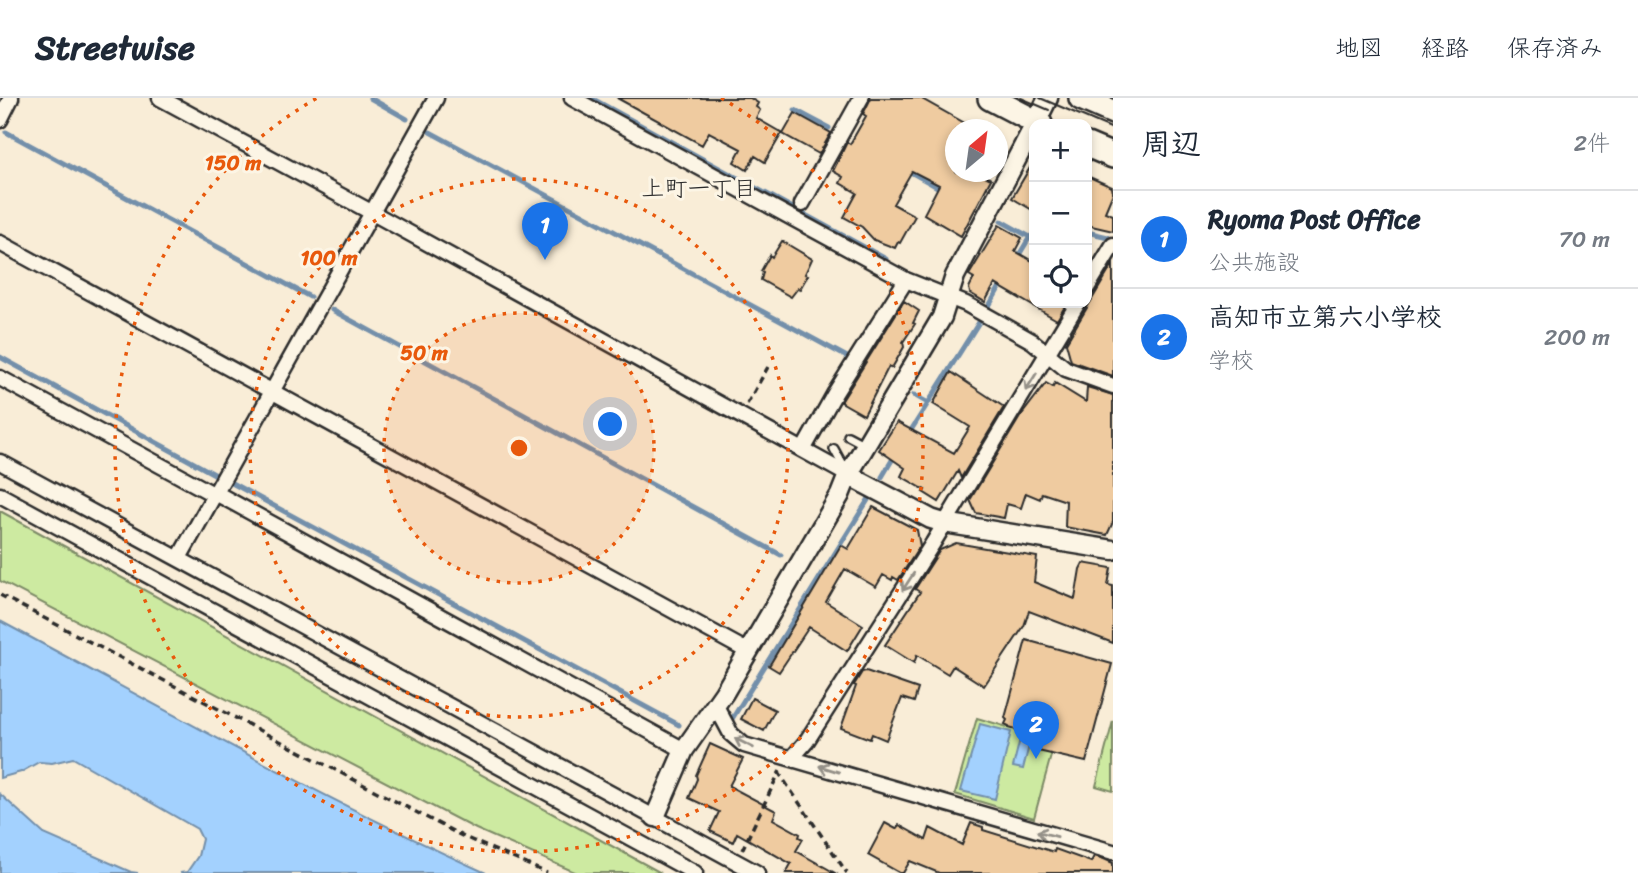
<!DOCTYPE html>
<html lang="ja">
<meta charset="utf-8">
<style>
body{margin:0;font-family:Sriracha,"Klee One",sans-serif;background:#f2f2f3;color:#1f2937}
.controls{position:absolute;right:21px;top:21px;display:grid;overflow:hidden;border-radius:14px;box-shadow:0 4px 10px #0003}
.controls button{width:63px;height:63px;display:grid;place-items:center;padding:0;border:0;border-bottom:2px solid #e0e1e3;background:#fff;color:#1f2937;font:35px sans-serif}
.compass{position:absolute;left:945px;top:21px;width:63px;height:63px;border-radius:50%;background:#fff;box-shadow:0 4px 10px #0003;rotate:29deg}
.you{position:absolute;left:611px;top:327px;width:24px;height:24px;margin:-18px;border:5px solid #fff;border-radius:50%;background:#1a73e8;box-shadow:0 0 0 10px #1a73e833}
.badge{display:grid;place-items:center;width:46px;height:46px;border-radius:50%;background:#1a73e8;color:#fff;font-size:23px;font-weight:700}
.pin{position:absolute;translate:-50% -58px;filter:drop-shadow(0 2px 4px #0008)}
.pin::after{content:'';position:absolute;top:37px;width:24px;height:21px;background:inherit;clip-path:polygon(0 0,100% 0,50% 100%)}
.list{margin:0;padding:0;list-style:none}
h2{display:flex;justify-content:space-between;align-items:center;height:91px;margin:0;padding:0 28px;font-size:30px}
h2 small{font-size:23px;font-weight:400;color:#747a83}
.list li{display:grid;grid-template-columns:46px 1fr auto;gap:21px;align-items:center;box-sizing:border-box;height:98px;padding:0 28px;border-top:2px solid #e0e1e3}
.list b{display:block;font-size:26px;white-space:nowrap}
.list p{margin:0;font-size:23px;white-space:nowrap;color:#747a83}
.list em{font-size:23px;font-style:normal;color:#747a83}
.icon{flex:none;width:38px;height:38px;fill:none;stroke:currentColor;stroke-width:2;stroke-linecap:round;stroke-linejoin:round}
.map{position:relative;flex:none;width:1113px;height:775px;overflow:hidden}
header{display:flex;align-items:center;gap:42px;box-sizing:border-box;height:98px;padding:0 35px;background:#fff;border-bottom:2px solid #e0e1e3}
header strong{font-size:33px}
nav{display:flex;gap:38px;margin-inline-start:auto;font-size:24px}
main{display:flex}
aside{flex:1;background:#fff}
.map>svg:first-child{display:block}
.green{fill:#cdeaa1;stroke:#7c8a66;stroke-width:2}
.water{fill:#a3d1fe;stroke:#738faa;stroke-width:2}
.lines{fill:none;stroke-linecap:round;stroke-linejoin:round}
.stream{stroke:#738faa;stroke-width:5}
.building{fill:#efcba0;stroke:#2b2b2b;stroke-width:2}
.service-casing{stroke:#2b2b2b;stroke-width:12}
.minor-casing{stroke:#2b2b2b;stroke-width:19}
.tertiary-casing{stroke:#2b2b2b;stroke-width:23}
.trunk-casing{stroke:#2b2b2b;stroke-width:28}
.path{stroke:#2b2b2b;stroke-width:3.5;stroke-dasharray:7 5;stroke-linecap:butt}
.service{stroke:#fcf5e5;stroke-width:7}
.minor{stroke:#fcf5e5;stroke-width:14}
.tertiary{stroke:#fcf5e5;stroke-width:18}
.trunk{stroke:#fcf5e5;stroke-width:23}
.tram{stroke:#2b2b2b;stroke-width:2}
.oneway{stroke:#949088}
.ring{fill:none;stroke:#e8590c;stroke-width:3.5;stroke-dasharray:3.5 7}
.labels{text-anchor:middle;dominant-baseline:central;stroke-width:6;stroke-linejoin:round;paint-order:stroke}
.neighbourhood-label{font-size:23px;fill:#2b2b2b;stroke:#fcf5e5}
.centre{fill:#e8590c;stroke:#fcf5e5;stroke-width:3.5}
.ring-label{font-size:21px;text-anchor:middle;font-weight:bold;fill:#e8590c;stroke:#fcf5e5;stroke-width:6;stroke-linejoin:round;paint-order:stroke}
</style>
<header>
<strong>Streetwise</strong>
<nav><a>地図</a><a>経路</a><a>保存済み</a></nav>
</header>
<main>
<div class="map">
<svg width="1113" height="775" viewBox="0 0 1113 775">
<rect width="100%" height="100%" fill="#f9edd7"/>
<filter id="ink" filterUnits="userSpaceOnUse"><feTurbulence type="fractalNoise" baseFrequency=".0143" numOctaves="2"/><feDisplacementMap in="SourceGraphic" scale="14" xChannelSelector="R" yChannelSelector="G"/><feConvolveMatrix kernelMatrix="1 2 1 2 8 2 1 2 1" color-interpolation-filters="sRGB"/></filter>
<g filter="url(#ink)">
<path class="green" d="M0,413l661,362h-84l-101,-44 -476,-248z
M977,620l78,23 -21,77 -79,-24z
M1113,623v70l-17,-5z"/>
<path class="water" d="M0,523c161,86 320,177 486,252h-306l7,-1 11,-16 4,-17 -5,-10 -124,-71 -21,5 -13,-1 -18,10 -21,6z
M980,626l31,8 -16,67 -34,-8z
M1021,637l10,3 -8,31 -10,-2z
M0,696l44,40 87,38 7,1h-138z"/>
<g class="lines">
<path class="stream" d="M370,0l37,21
M591,0l295,161
M795,12l34,18
M6,34l304,165
M430,34l419,226
M907,72l34,19
M1001,123l29,16
M1087,134l21,5
M1016,162l12,-20 6,-6
M989,208l13,-23
M332,212l449,245
M0,259l216,118
M914,297l14,8
M908,337l73,-116
M882,379l13,-22
M228,383l451,244
M732,621l136,-219"/>
</g>
<path class="building" d="M617,0h133l8,5 -2,4 4,3 -4,8 26,15 -17,29 -10,-6 -8,14 -13,-8 7,-13 -32,-17 -7,13z
M871,0h49l57,32h-21v42h21l14,7 -30,57 -37,-22 15,-29 -27,-14 -19,33 22,12 -15,27 -2,-1 -3,6 -21,-8 -12,-13 -18,-10 13,-24 -17,-10 3,-6 -10,-6 14,-29 3,2 16,-28 -3,-2z
M795,15l36,20 -12,21 -36,-20z
M1034,63v50l-22,-13z
M1087,78l25,11 1,6 -8,19 8,3v16l-26,-6z
M999,127l23,13 -7,13 19,11v41h33l-10,17 -62,-36 -10,18 -15,-9 -1,-5 5,-10 -5,-3z
M782,143l30,18 -7,15 3,1 -8,14 -2,-1 -7,9 -30,-17 2,-8 -2,-1 9,-16 2,2z
M1113,166v112l-42,-15 -5,-18z
M904,203l15,10 -6,12 2,1 -12,18 1,5 -12,21 -3,-2 -25,49 -23,-13z
M951,274l53,35 -43,71 -3,-7 -19,31 -16,-10 2,-2 -24,-14 4,-8 -26,-18 18,-28 57,31 16,-26 -37,-23z
M1046,285l7,4 2,-4 31,19 1,-15 26,8v127l-6,13 -42,-8 1,-26 -24,-8 -2,6 -14,-6 -5,15 -14,-4 -3,14 -28,-5 -6,-13 50,-83z
M873,409l44,23 3,16 -22,34 -5,-3 -1,3 -9,-5 -7,12 -31,-18 -19,33 37,23 -16,26 -38,-24 -30,45 -10,-6 72,-121 7,4z
M956,445l81,14 -3,25 41,17 5,-30 3,-6 28,5 -3,17 5,1v57l-84,-32 -5,15 -40,60 -31,-20 -5,8 -31,-19 -3,8 -29,-18 35,-53 -5,-3 25,-39z
M1026,542l86,24 -26,98 -48,-11 3,-14 -32,-9v-2l-4,-2 2,-4 -2,-2z
M866,573l52,18 -4,13 -12,-4 -16,42 -14,-6 -2,5 -29,-11 15,-42 -2,-1 8,-13z
M752,600l23,12 -11,21 -23,-12z
M710,646l33,15 -14,27 47,25 -3,8 27,15 -1,3 4,2 -7,12 39,22h-49l5,-9 -54,-31 -4,9 -23,-11 9,-19 -30,-14 8,-19 -1,-4z
M885,725l11,6 3,-4 27,15 4,-12 32,17 9,-22 12,4v3l71,22 1,-3 36,13 3,-6 10,3 9,4v10h-174l-29,-12 -7,12h-3l-32,-18z"/>
<g class="lines">
<defs>
<path id="service" d="M848,338l17,9
M834,351l12,22"/>
<path id="minor" d="M160,0l211,114 477,263
M572,0l334,182 60,24 66,37 34,28 47,17
M0,22l11,-22
M802,106l59,-106
M0,145l749,409
M1087,190l26,-43
M0,280l213,116
M803,352l32,-57 71,-113
M0,364l757,411
M214,394l470,258
M0,397l695,378
M179,460l257,-460
M715,606l16,30 13,11 369,107
M792,660l14,-16 127,-199 145,-240"/>
<path id="tertiary" d="M1035,26l13,-26
M848,377l83,44 13,4 169,27
M655,719l29,-67 40,-57 116,-198 8,-20 94,-158 13,-41 79,-150"/>
<path id="trunk" d="M990,0l50,26
M1081,0l32,14
M1087,47l26,11"/>
</defs>
<use href="#service" class="service-casing"/>
<use href="#minor" class="minor-casing"/>
<use href="#tertiary" class="tertiary-casing"/>
<use href="#trunk" class="trunk-casing"/>
<path class="path" d="M747,306l21,-37
M0,497l462,241 85,37
M780,673l-1,2 68,100
M742,752l37,-77"/>
<use href="#service" class="service"/>
<use href="#minor" class="minor"/>
<use href="#tertiary" class="tertiary"/>
<use href="#trunk" class="trunk"/>
<path class="tram" d="M1021,0l28,12
M1040,0l73,31"/>
</g>
<defs><path id="oneway-shaft" d="M-6 0H5M1.5-3L5.5 0L1.5 3" fill="none" stroke-width="1.6" stroke-linecap="round" stroke-linejoin="round" transform="scale(1.75)"/></defs>
<g class="oneway">
<use href="#oneway-shaft" transform="translate(1031 284) rotate(122)"/>
<use href="#oneway-shaft" transform="translate(908 484) rotate(123)"/>
<use href="#oneway-shaft" transform="translate(744 645) rotate(-153)"/>
<use href="#oneway-shaft" transform="translate(829 671) rotate(-163)"/>
<use href="#oneway-shaft" transform="translate(1047 736) rotate(-165)"/>
</g>
</g>
<circle cx="519" cy="350" r="135" fill="#e8590c" fill-opacity=".12"/>
<g class="ring">
<circle cx="519" cy="350" r="135"/>
<circle cx="519" cy="350" r="269"/>
<path d="M721 0A404 404 0 1 1 317 0"/>
</g>
<g class="labels">
<g class="neighbourhood-label">
<text x="699" y="90">上町一丁目</text>
</g>
</g>
<circle cx="519" cy="350" r="10" class="centre"/>
<g class="ring-label">
<text x="233" y="72">150 m</text>
<text x="329" y="167">100 m</text>
<text x="424" y="262">50 m</text>
</g>
</svg>
<div class="controls">
<button>+</button>
<button>−</button>
<button><svg class="icon" aria-label="locate" viewBox="0 0 24 24"><circle cx="12" cy="12" r="6"/><path d="M12 2v4M12 18v4M2 12h4M18 12h4"/></svg></button>
</div>
<svg class="compass" viewBox="-18 -18 36 36"><path d="M0-13l5 13h-10z" fill="#e53935"/><path d="M0 13l5-13h-10z" fill="#747a83"/></svg>
<div class="you"></div>
<div class="pin badge" style="left:545px;top:162px">1</div>
<div class="pin badge" style="left:1036px;top:661px">2</div>
</div>
<aside>
<h2>周辺<small>2件</small></h2>
<ul class="list">
<li><span class="badge">1</span><div><b>Ryoma Post Office</b><p>公共施設</p></div><em>70 m</em></li>
<li><span class="badge">2</span><div><b>高知市立第六小学校</b><p>学校</p></div><em>200 m</em></li>
</ul>
</aside>
</main>
